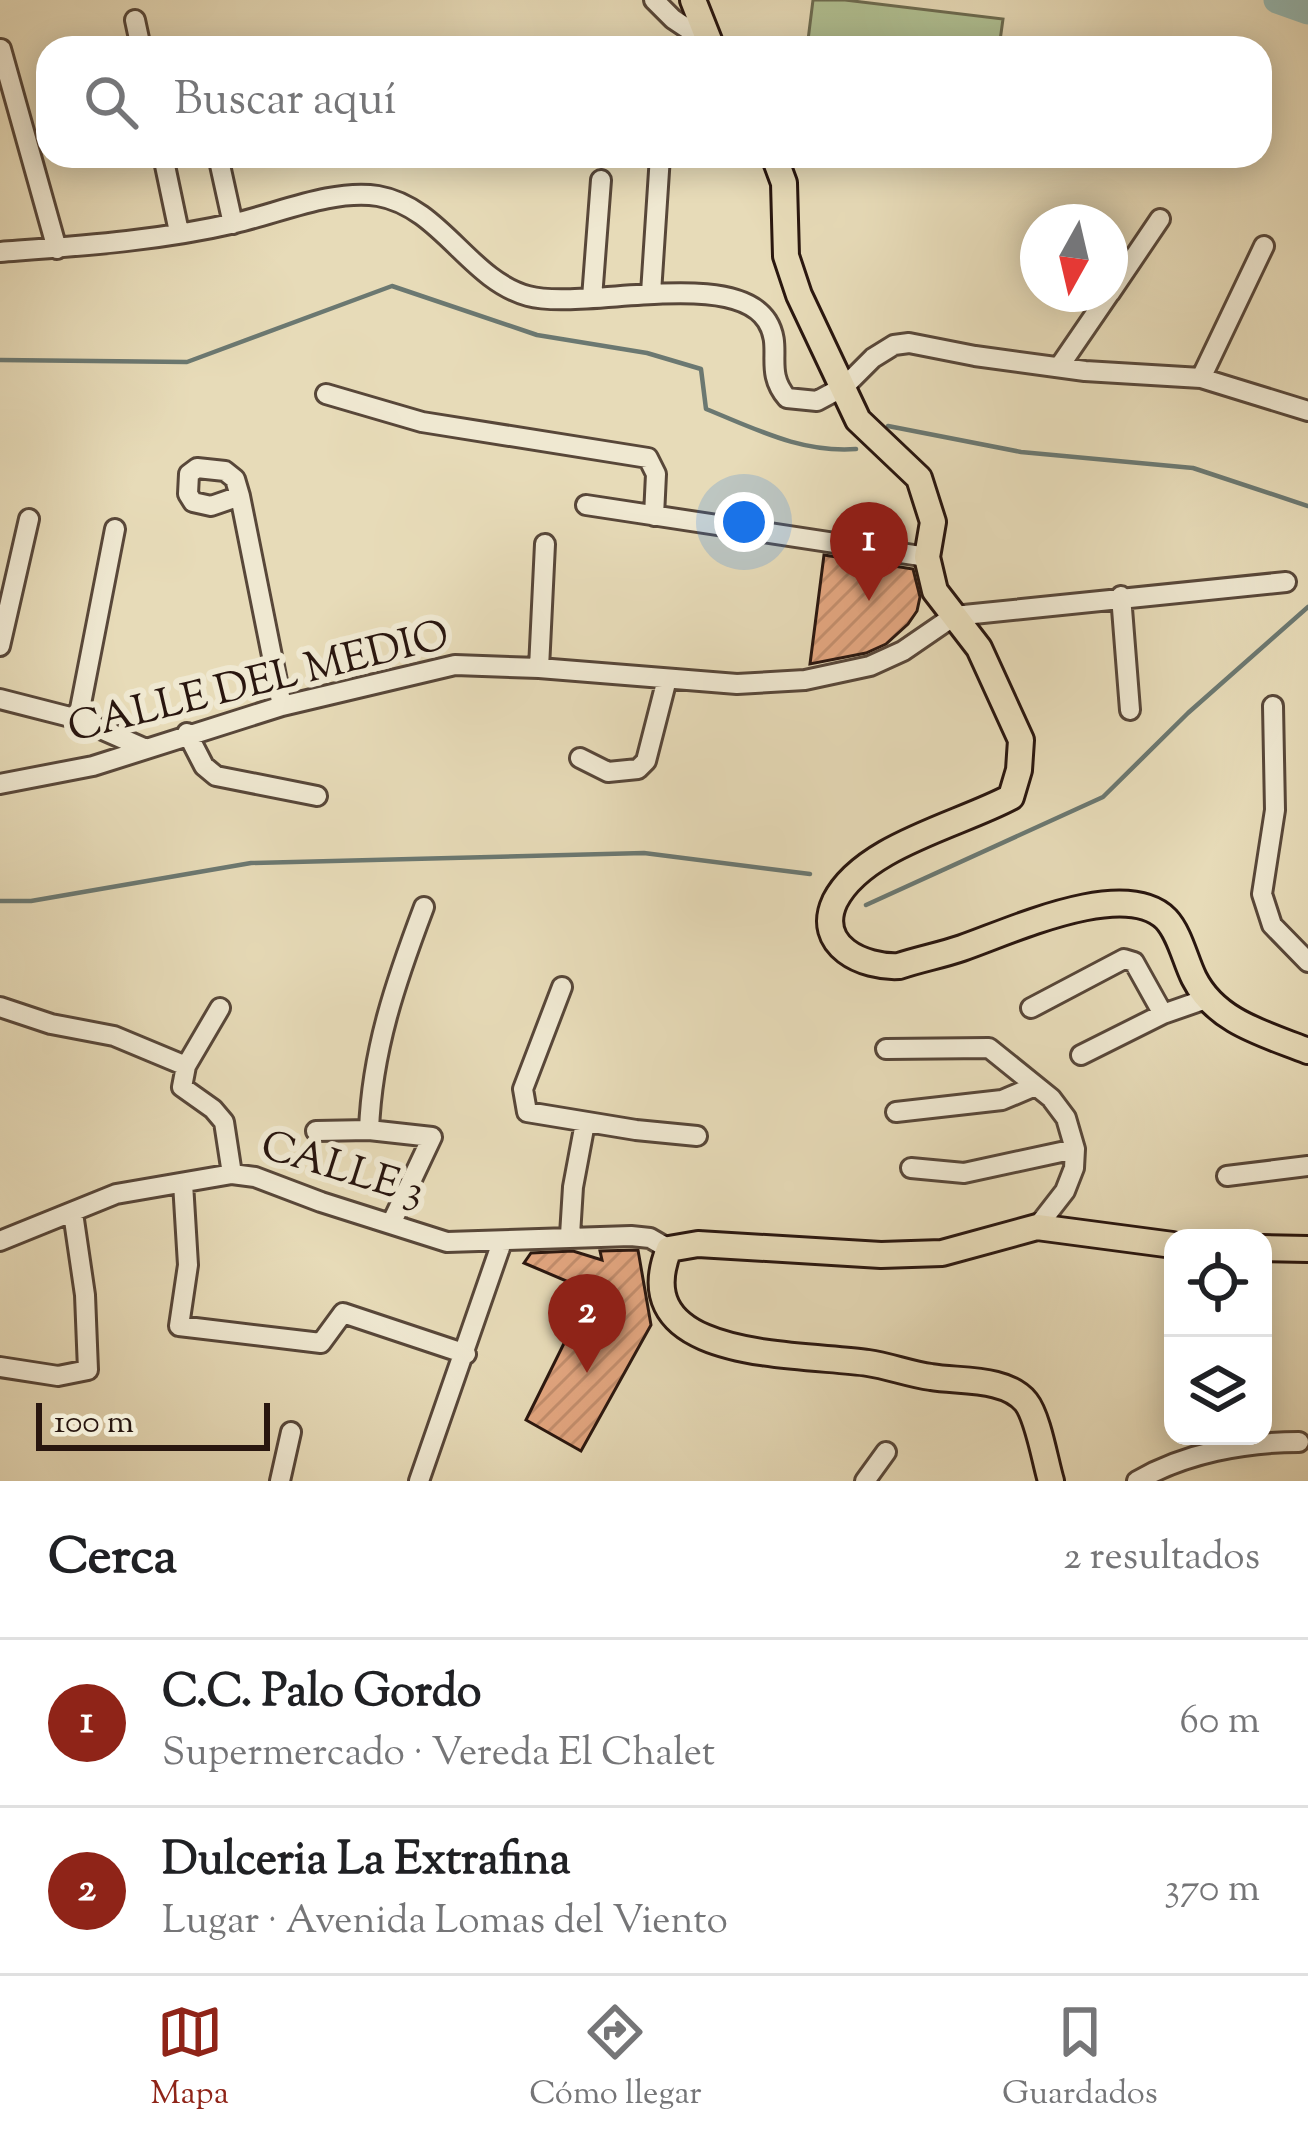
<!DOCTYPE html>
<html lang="es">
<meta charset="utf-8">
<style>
body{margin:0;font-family:"Sorts Mill Goudy",serif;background:#f6f6f6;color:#202124}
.controls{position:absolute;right:36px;bottom:36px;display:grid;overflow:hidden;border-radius:24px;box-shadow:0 6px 30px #0003}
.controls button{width:108px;height:108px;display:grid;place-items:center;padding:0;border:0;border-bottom:3px solid #e0e0e0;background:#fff;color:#202124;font:60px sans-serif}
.compass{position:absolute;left:1020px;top:204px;width:108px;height:108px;border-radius:50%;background:#fff;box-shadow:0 6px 30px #0003;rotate:188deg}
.scale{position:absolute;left:36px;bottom:30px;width:234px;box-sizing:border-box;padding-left:12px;border:6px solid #29160f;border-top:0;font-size:33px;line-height:42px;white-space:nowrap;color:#29160f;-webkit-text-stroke:9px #efe8d1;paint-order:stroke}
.you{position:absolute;left:744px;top:522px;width:42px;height:42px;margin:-30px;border:9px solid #fff;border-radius:50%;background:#1a73e8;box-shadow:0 0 0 18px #1a73e833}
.badge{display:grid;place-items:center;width:78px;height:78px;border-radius:50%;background:#8f2418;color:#fff;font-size:39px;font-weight:700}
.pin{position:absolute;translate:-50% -99px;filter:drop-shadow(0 3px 6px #0008)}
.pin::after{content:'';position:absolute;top:63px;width:42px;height:36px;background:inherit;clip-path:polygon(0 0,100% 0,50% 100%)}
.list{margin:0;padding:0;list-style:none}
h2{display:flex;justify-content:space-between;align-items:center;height:156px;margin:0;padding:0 48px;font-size:51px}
h2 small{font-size:39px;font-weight:400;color:#757577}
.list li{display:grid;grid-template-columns:78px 1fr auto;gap:36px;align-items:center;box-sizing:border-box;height:168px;padding:0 48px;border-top:3px solid #e0e0e0}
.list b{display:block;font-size:45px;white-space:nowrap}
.list p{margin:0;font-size:39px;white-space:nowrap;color:#757577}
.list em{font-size:39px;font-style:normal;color:#757577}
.icon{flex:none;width:66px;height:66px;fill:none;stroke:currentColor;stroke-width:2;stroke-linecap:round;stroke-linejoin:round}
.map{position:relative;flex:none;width:1308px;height:1481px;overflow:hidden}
.search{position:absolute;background:#fff;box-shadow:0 6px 30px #0003;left:36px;right:36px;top:36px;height:132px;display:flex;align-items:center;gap:30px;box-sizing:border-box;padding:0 42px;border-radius:36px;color:#757577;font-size:45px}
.sheet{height:492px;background:#fff}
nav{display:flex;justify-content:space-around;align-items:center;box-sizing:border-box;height:168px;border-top:3px solid #e0e0e0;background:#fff;font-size:33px;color:#757577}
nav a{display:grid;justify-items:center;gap:6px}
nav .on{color:#8f2418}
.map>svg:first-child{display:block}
.green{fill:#b1c193;stroke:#6d6c51;stroke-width:3}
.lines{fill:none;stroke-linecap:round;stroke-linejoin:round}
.stream{stroke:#6b7871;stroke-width:4.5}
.river{stroke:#97bab3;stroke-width:27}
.building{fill:url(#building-hatch);stroke:#29160f;stroke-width:3}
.minor-casing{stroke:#584739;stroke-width:24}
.major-casing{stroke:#29160f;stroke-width:30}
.minor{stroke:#efe8d1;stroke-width:18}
.major{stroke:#e7dbb8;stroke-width:24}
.labels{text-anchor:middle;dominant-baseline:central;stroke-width:12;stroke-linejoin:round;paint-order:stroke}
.street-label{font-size:42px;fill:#29160f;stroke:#efe8d1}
</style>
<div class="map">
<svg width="1308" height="1481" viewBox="0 0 1308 1481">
<defs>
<pattern id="building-hatch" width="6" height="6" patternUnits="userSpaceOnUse" patternTransform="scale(3)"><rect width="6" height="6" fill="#e3a680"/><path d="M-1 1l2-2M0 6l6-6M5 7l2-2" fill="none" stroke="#c38e6d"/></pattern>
</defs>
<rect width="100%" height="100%" fill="#e7dbb8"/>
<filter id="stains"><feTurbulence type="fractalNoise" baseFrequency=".00167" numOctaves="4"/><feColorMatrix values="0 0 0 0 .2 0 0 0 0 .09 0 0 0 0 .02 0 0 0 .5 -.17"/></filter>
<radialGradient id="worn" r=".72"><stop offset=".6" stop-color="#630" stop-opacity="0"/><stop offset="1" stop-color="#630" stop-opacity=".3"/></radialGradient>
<path class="green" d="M813,0h32l158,19 -4,29h-192z"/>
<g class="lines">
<path class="stream" d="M0,360l187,2 205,-76 145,49 110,18 54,16 5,40c50,20 95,44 150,40
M888,426l133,26 172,16 115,38
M0,901h31l220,-38 393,-10 166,21
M866,905l237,-108 85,-84 120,-106"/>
<path class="river" d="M1277,0l31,11"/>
</g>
<path class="building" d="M824,555l89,14 7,28 -3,14 -9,13 -22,20 -20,9 -56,11z
M638,1250l13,75 -70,126 -55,-31 64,-129 -66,-28 7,-10 42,-2 29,9 -2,-9z"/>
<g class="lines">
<defs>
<path id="minor" d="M654,0l19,19 36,24
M135,20l6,28
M1,49l56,200
M163,156l16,76
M218,156l15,68
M0,252c78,-6 158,-11 235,-29 44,-10 98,-34 143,-27 63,11 91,84 150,100 54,15 205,-29 239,25 17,27 -4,49 20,77l30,3 28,-15 28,-28 21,-13 15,-2 66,13 110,15 116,7 107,33
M651,293l9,-137
M1110,293l50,-74
M592,298l9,-118
M1059,367l50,-73
M1201,378l63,-132
M326,394l96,28 226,36 8,16 -2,42
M240,496l-29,10 -18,-4 -5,-8 1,-20 8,-6 28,3 10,8 5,17 42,210
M586,505l341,52
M1121,596l9,114
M0,646l29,-127
M539,668l6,-124
M0,699l78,20 68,30
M1273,706l2,104 -13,84 10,31 36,37
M78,719l37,-190
M187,733l17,33 12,10 101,20
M580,758l28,14 30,-3 8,-8 21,-82
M0,784l93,-18 189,-60 173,-41 84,3 198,16 68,-4 65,-14 33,-15 51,-35 332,-34
M562,987l-39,102 4,23 109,18 61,6
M0,1007l51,17 63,12 72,30
M220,1008l-34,58 -4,21 31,22 11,13 8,52
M1031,1008l93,-49 10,3 29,52
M886,1049l103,-1 62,50 15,20 9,31 -1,19 -9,23 -28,36
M1081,1055l82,-41 43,-15
M896,1112l106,-12 31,-13
M369,1130c3,-80 27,-149 55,-223
M316,1131l53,-1 63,7 -41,87
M911,1168l53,5 111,-24
M1227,1176l81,-10
M183,1183l5,82 -9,61 142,17 22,-30 123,41
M570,1235l3,-48 12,-64
M0,1241l116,-47 116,-20 23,3 66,25 126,40 184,-6 19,2 19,11
M0,1367l58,9 30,-6 -3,-75 -12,-82
M280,1481l11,-49
M419,1481l83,-239
M865,1481l21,-29
M1137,1481c48,-28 108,-39 162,-39"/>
<path id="major" d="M693,0l19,48
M774,156l10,27 2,73 13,39 59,125 61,58 14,44 -6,35 8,34 44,57 42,92 -2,30 -8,27c-52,28 -148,49 -176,104 -21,45 29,67 64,65 21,-7 43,-11 63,-18 47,-16 162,-71 204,-29 14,15 19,41 28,59 22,44 71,56 114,73
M1263,1248l45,1
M1051,1481c-6,-20 -13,-64 -25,-79 -20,-25 -67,-20 -95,-25 -22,-3 -42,-11 -63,-14 -64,-10 -245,0 -199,-114l29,-5 183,11 61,-2 95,-26 136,18"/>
</defs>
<use href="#minor" class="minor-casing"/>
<use href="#major" class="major-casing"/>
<use href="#minor" class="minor"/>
<use href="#major" class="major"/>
</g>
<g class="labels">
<g class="street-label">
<text transform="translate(259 684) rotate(-14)">CALLE DEL MEDIO</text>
<text transform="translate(342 1171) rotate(17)">CALLE 3</text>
</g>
</g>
<rect width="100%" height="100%" filter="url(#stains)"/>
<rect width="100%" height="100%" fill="url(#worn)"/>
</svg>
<div class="controls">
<button><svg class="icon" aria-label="locate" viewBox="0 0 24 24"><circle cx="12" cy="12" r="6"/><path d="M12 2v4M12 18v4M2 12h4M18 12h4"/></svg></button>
<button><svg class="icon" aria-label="layers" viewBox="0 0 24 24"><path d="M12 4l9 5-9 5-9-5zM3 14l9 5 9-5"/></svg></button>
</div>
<svg class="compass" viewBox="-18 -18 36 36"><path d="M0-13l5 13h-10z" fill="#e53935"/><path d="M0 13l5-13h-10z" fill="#757577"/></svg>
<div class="scale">100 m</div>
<div class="you"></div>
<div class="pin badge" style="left:869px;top:601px">1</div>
<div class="pin badge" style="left:587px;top:1373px">2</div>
<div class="search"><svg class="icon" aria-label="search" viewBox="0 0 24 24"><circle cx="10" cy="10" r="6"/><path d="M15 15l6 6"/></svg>Buscar aquí</div>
</div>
<section class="sheet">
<h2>Cerca<small>2 resultados</small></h2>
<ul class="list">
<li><span class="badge">1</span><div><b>C.C. Palo Gordo</b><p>Supermercado · Vereda El Chalet</p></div><em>60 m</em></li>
<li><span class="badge">2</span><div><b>Dulceria La Extrafina</b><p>Lugar · Avenida Lomas del Viento</p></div><em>370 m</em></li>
</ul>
</section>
<nav>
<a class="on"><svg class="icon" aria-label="map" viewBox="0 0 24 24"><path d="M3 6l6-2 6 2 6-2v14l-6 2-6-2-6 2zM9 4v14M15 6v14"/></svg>Mapa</a>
<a><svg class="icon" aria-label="directions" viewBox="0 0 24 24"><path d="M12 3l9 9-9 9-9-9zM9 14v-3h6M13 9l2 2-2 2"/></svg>Cómo llegar</a>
<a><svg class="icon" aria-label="saved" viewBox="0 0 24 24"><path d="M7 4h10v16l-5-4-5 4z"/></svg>Guardados</a>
</nav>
